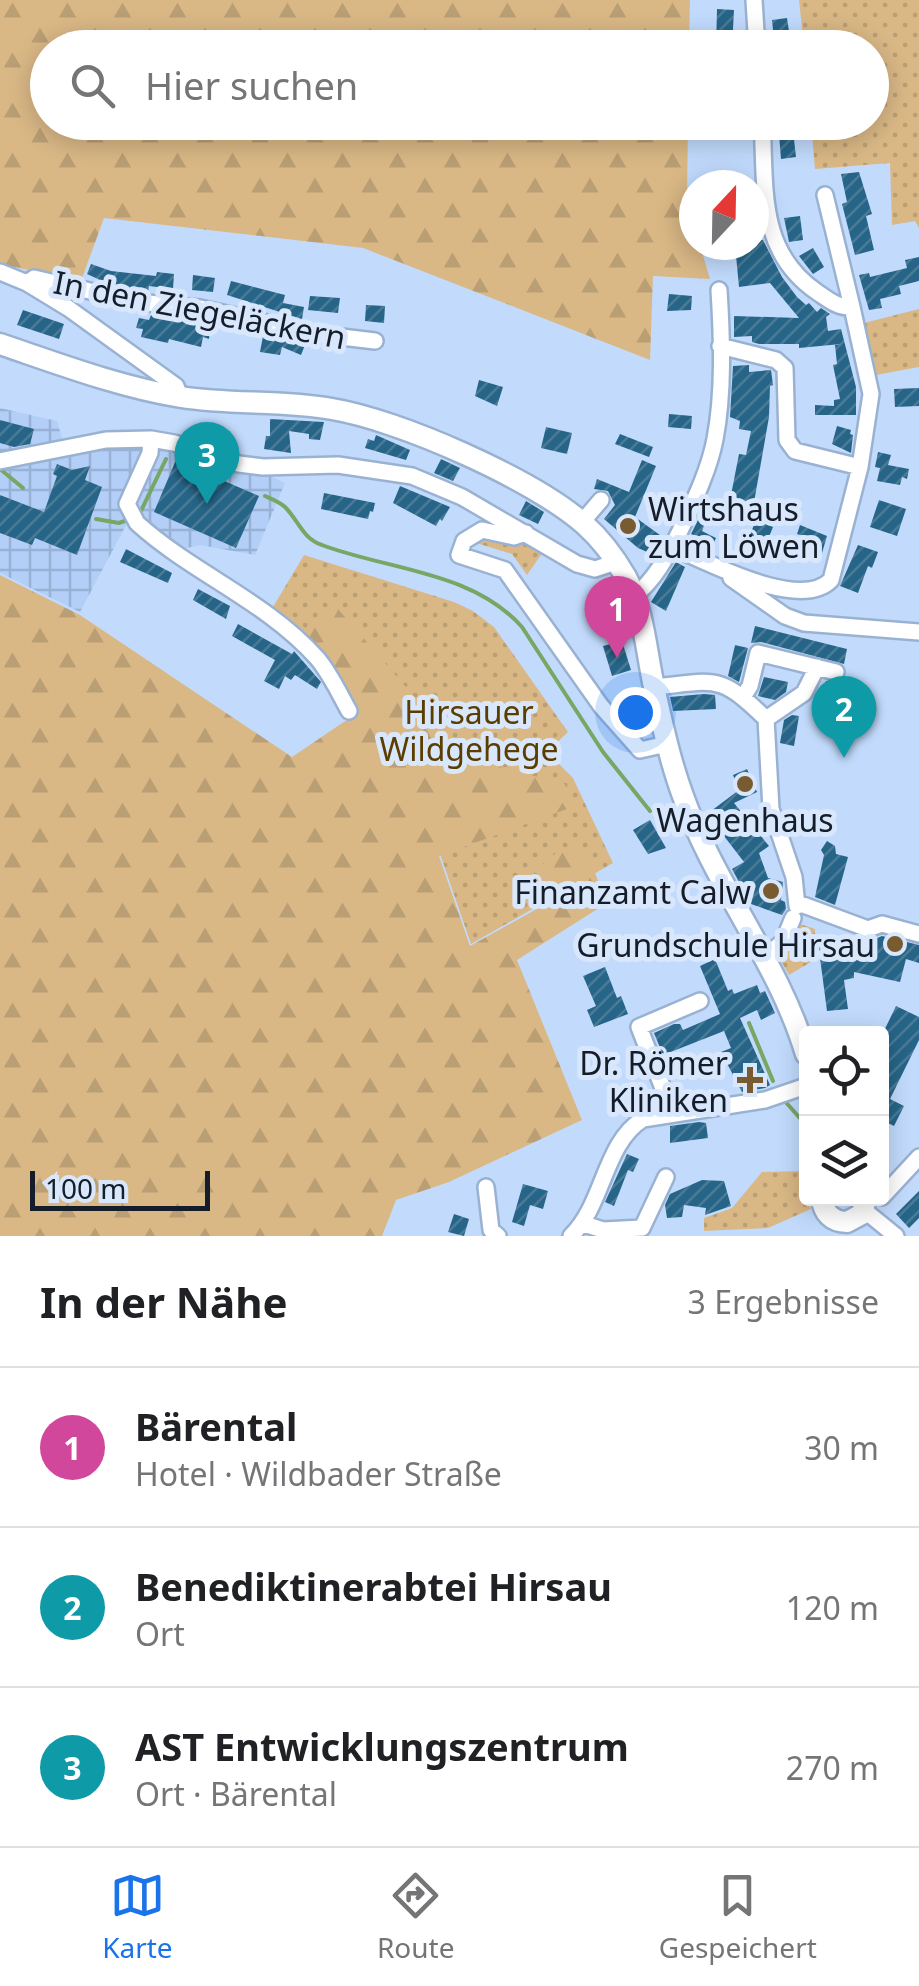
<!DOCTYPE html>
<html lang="de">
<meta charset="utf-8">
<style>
body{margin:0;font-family:"Noto Sans",sans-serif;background:#f6f6f6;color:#202124}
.controls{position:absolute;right:30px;bottom:30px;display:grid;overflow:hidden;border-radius:10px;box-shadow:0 5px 25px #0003}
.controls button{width:90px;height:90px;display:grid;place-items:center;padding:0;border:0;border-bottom:2px solid #e0e0e0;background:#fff;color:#202124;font:50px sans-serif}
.compass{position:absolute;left:679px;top:170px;width:90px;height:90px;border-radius:50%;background:#fff;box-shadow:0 5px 25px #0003;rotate:22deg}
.scale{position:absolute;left:30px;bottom:25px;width:180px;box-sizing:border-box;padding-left:10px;border:5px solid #141d29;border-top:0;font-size:28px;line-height:35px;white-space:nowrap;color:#141d29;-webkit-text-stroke:8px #d8e7fc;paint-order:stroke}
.you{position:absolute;left:635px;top:712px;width:35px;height:35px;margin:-25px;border:8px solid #fff;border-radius:50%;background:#1a73e8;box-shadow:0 0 0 15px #1a73e833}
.badge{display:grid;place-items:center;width:65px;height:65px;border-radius:50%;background:#1a73e8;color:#fff;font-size:32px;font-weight:700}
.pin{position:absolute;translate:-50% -82px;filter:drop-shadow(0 2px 5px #0008)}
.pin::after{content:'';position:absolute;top:52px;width:35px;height:30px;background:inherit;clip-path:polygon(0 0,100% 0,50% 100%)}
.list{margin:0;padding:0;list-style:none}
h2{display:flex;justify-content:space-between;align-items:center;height:130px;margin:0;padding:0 40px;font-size:42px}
h2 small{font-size:32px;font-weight:400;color:#757577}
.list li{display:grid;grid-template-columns:65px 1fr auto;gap:30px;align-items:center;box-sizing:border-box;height:160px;padding:0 40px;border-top:2px solid #e0e0e0}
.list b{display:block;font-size:38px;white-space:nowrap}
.list p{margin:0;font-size:32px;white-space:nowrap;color:#757577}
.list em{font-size:32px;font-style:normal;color:#757577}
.icon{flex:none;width:55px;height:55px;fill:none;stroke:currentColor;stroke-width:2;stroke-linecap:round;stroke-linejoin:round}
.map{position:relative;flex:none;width:919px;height:1236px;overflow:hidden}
.search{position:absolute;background:#fff;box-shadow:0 5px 25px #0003;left:30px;right:30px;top:30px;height:110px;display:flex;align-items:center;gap:25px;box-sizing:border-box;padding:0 35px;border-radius:55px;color:#757577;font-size:38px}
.sheet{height:610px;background:#fff}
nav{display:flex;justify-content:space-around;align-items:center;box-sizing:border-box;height:140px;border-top:2px solid #e0e0e0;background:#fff;font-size:28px;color:#757577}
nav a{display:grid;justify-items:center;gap:5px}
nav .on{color:#1a73e8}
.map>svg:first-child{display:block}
.industrial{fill:url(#industrial-grid)}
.grass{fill:url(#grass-dots)}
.forest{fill:url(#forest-firs)}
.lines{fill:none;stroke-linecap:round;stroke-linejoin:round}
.stream{stroke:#78a664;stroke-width:4}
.building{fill:url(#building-hatch)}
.minor-casing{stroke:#9ab2d2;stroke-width:20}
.major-casing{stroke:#9ab2d2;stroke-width:25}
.minor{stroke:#fff;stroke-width:15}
.major{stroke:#fff;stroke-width:20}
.poi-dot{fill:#785b2f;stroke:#d8e7fc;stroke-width:4}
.labels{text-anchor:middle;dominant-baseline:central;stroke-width:10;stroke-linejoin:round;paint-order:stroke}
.street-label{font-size:32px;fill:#141d29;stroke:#d8e7fc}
.poi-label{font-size:32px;fill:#141d29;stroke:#d8e7fc;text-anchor:end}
.park-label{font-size:32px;fill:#5c3d00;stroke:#d8e7fc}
</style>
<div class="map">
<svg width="919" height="1236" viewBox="0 0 919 1236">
<defs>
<pattern id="industrial-grid" width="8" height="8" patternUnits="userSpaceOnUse" patternTransform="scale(2.5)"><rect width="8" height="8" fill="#b3cff7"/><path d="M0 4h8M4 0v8" fill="none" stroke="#99b1d4"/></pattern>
<pattern id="grass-dots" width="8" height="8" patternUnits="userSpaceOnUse" patternTransform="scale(2.5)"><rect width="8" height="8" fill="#dab886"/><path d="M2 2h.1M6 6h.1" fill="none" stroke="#ba9e74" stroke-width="1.8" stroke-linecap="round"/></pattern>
<pattern id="forest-firs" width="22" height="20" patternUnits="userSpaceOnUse" patternTransform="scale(2.5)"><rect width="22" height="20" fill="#dab886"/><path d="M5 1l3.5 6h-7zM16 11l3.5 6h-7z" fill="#ba9e74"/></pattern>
<pattern id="building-hatch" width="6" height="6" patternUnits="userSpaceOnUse" patternTransform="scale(2.5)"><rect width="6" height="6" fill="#266588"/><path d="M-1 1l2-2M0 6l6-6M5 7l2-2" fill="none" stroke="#4a7a96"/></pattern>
</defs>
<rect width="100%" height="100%" fill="#c2dbfd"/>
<path class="industrial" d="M0,408l57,13 9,30 73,-7 27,3 101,27 18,9 -30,72 -55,-10 -21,5 -46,-38 -53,100 -80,-39z"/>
<path class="grass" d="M799,0h120v228l-4,-7 -23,4 -2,-62 -75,6 -4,-46 61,-1v-74l-68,-1z
M919,309v58l-43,8 -12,-52z
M489,534l41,10 13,8 -16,23 -15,-21 -42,-13z
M304,555l150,47 19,9 21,16 74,105 -21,20 26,26 40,85 -142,81 -32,-93 -119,-206 -47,-38z
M797,923l18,6 1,30 -27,16 -9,-16z
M806,1171v27l5,11 -43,19 -64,3v-13l28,-10 30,-36z"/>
<path class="forest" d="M0,0h690l-1,47 -641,1v74l640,1 -1,74 7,25v23h6l10,34 -57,-3 -3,84 -287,-112 -259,-30 -23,63 -81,-17z
M0,575l80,40 212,142 65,-44 -23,-42 -27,-35 24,-35 129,148 48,21 56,13 11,23 -136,50 31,90 72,-40 -3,-38 20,-18 26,-2 22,55 -90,57 65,160 -133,62 -53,18 -14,36h-382z"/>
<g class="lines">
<path class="stream" d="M0,469l23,19
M265,496c7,3 15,6 20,11 14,14 17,31 37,38 66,25 150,26 200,82l81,125 47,59
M139,515l27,-56
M96,519l23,4 11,-4
M749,1023l24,58
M783,1099l23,26"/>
</g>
<path class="building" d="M717,9l17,1 -2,38h-16z
M787,18l3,20 -16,2 -2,-20z
M718,122h32v16l-10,1v-6l-21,1z
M778,122h14l4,35 -15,2z
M859,172l13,42 -6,2 8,34 -19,5 -13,-51 5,-2 -6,-28z
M800,216l3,24 -14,2 -5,-24z
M763,240l19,37 15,20 9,8 3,-2 8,9 4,-4 9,6 -4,3 2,14 13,-2 15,58v28h-41v-10l19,1v-6l6,-1 -7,-34 4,-1 -2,-19 6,-1 -42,4v-4h-40l-7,-2v-6l-18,1v-21l65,2 -29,-35 -31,4 -4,-42h19v-4z
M813,248l11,19 -11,7 -14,-18z
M919,257v24l-20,5 2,8 -21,5 2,9 -13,2 -10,-35 10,-2 1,4 37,-9 -2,-8z
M91,264l20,7 45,5 1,-4 17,2 -1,15 -24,-3 -1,6 -39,-8 -22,-10z
M193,275l22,3 -2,14 -21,-2z
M231,281l54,14 -2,8 21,4 -2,12 -75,-24z
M669,294l23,2 -1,14 -24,1z
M310,296l30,2 -2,15 -30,-3z
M366,305l19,1 -1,17 -19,-2z
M23,310l41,14 -5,15 -42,-14z
M151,315l31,7 1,-4 27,7 -1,14 -6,-2 -2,10 -32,-8 -1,4 -27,-6 2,-8 -7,-1 3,-10 10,2z
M263,336l37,7 5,2 -4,10 -19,-8 -2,8 -20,-3z
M749,365v7l22,-2 2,15 -3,1 -1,31 -16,91 -16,-4 -2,7 -11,-2 3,-15 4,1 8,-41 7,1 5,-24 -12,-2 1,-8 -10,-4 3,-51z
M479,380l24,7 -6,19 -22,-10z
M919,388v18l-24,1 -1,-18z
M669,414l23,2 -1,13 -23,-2z
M270,419l54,3 -4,18 -11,-1v-5l-20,-3 2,22 -27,-4 2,-13h4z
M0,420l34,9 -4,15 -16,3 -14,-4z
M837,426l14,4 -1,4 3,1 -2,18 -19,-9z
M546,427l26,6 -5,21 -26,-6z
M620,434l33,13 -4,10 -34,-13z
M376,435l34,15 -4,10 -41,-12 3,-9 6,2z
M878,452l13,3 -3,10 21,4 -2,10 -5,-2 -2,8 -23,-4 3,-13 -5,-1z
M441,459l19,9 -7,13 -19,-8z
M176,460l83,36 -23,52 -82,-36z
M642,460l14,6 -21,51 29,21 -10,17 -16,-7 -34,-29 11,-14 -7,-14 -14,-2 3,-10 32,13z
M57,464l15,6 18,-4 -5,14 17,7 -25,68 -42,-17 -3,7 -32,-12v-38l44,17 13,-36 -4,-2z
M400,486l50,21 -8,14 -2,-2 -4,7 -43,-23z
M324,493l51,10 -2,9 -3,-1 -2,8 -47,-10z
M879,500l27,9 -9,27 -27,-9z
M526,501l18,11 -6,12 -19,-9z
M698,520l7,3 -3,8 14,7 -5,11 -15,-7 2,-5 -7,-3z
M756,520l17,7 -6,15 6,3 -4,11 -24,-9z
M800,525l27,11 -5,17 -22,-7 3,-10 -6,-2z
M858,545l20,7 -6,16 -4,-2 -10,27 -18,-7z
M126,549l46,24 -4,10 -48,-21z
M676,562l9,5 -19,44 -15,-9z
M198,589l32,17 -4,13 -33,-19z
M238,624l54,30 2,-3 27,31 -4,7 -22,-14 -4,5 -6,-4 -6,13 -15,-8 11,-21 -43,-24z
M755,626l92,23 -3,15 -83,-22 -10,1z
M622,641l9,29 -19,6 -9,-30z
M735,645l13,3 -9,34 -11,-6z
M764,677l24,5 -2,10 -11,8 -17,-4z
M846,677l4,2 -2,5 22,6 -3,10 -43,-12 2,-7 12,2z
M704,694l11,1 1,14 -43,2 -3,-14z
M792,715l7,1 -5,30 -14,-3 4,-23z
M747,769l10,23 -23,11 35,43 -10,7 9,25 15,4 -2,18 4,2 1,7 -4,6 -31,-11 -19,-35 12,-7 -37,-48 32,-24 -6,-15z
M650,820l16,28 -18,6 -15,-24z
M827,841l8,5 1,8 12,3 -13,48 -20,-8 9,-42 -3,-5z
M882,936l37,9v18l-13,-4 -6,23 -46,-10v6l-10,2 4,29 -21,2 -9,-68h15l1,15 33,-4 5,-14z
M715,959l13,32 4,-2 2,5 23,-9 3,8 5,-2 10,22 -14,7 -4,-10 -17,8 30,67 -5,3 -23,4 -21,-40 10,-4 -7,-17 -61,24 -9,-22 20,-9h6l3,6 37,-16 -20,-48z
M605,967l12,31 4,-2 7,18 -34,13 -7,-17 9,-4 -13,-30z
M896,1006l23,11v23l-29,59 14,7 -10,20 -12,-6v-85z
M699,1122l7,1 2,15 -38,5v-17z
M627,1154l12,5 -6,13 -5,-2 -14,36 -9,-4z
M702,1180l22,1 7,25 -26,9 1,-7 -22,-3 -2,12 -15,1 -2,-13 5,-11z
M523,1184l25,7 -5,18 -13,-4 -6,21 -12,-4z
M919,1191v27l-10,10 -13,-14z
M454,1214l15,5 -5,17 -16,-4z"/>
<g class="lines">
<defs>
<path id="minor" d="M754,0l3,48
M825,195l27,112
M0,272l27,11 41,25 108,78 4,11
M27,283l7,-5 103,24 63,6 116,26 59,7
M720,346l56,14 9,8 2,72 8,11 65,16
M151,439l-1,14 -23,51 10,19c55,50 129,78 180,135 13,15 22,35 32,53
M0,461l106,-21 45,-1 23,4 65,21 24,3 75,-2 74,11 50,21 115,67 18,5 21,-7
M582,522l19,-22
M526,533l-12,4 -32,-7 -18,11 -5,14 46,15 96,136 39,44 27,-6
M672,547c36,15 128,65 159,33l29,-113 11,-73 -19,-87c-14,1 -23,-7 -35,-15 -60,-41 -51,-105 -55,-170
M731,578l54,38 19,7 115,9
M634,596c21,-16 33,-40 45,-63 14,-30 30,-62 36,-94 9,-47 7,-101 4,-149
M654,687c62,-6 65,-14 112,32l5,90 23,68 3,29
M743,697l7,-11 8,-33 78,19
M766,719l38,-26 13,-26
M798,903l70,26 14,-5 37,10
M763,958l20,-16 10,-24
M676,1113l-10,-17 -27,-69 61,-26
M486,1187l5,43 7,6
M882,1197l37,-40
M864,1210l32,26
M584,1224l19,6 39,-2 24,-51
M571,1236c33,-32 33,-93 72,-117l122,-19 41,-14"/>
<path id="major" d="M0,344c59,20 120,43 181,53 50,8 101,3 151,12 67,11 201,70 252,115 17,15 31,34 42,53 18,34 20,73 28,110 8,36 16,74 29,109 32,90 96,167 123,258
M822,1198c1,15 10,24 25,24l15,-8 4,-16"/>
</defs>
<use href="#minor" class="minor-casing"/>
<use href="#major" class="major-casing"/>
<use href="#minor" class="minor"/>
<use href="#major" class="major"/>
</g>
<g class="poi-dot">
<circle cx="628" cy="526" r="10"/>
<circle cx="745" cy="784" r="10"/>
<circle cx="771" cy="891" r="10"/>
<circle cx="895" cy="944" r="10"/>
<path d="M745 1065h10v10h10v10h-10v10h-10v-10h-10v-10h10z"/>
</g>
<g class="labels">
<g class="street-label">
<text transform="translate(200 309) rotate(11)">In den Ziegeläckern</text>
</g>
<g class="poi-label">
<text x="648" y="508" text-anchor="start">Wirtshaus<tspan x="648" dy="37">zum Löwen</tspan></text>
<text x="745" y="819" text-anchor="middle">Wagenhaus</text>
<text x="751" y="891">Finanzamt Calw</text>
<text x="875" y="944">Grundschule Hirsau</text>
<text x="728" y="1062">Dr. Römer<tspan x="728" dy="37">Kliniken</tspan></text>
</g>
<g class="park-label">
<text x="469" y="711">Hirsauer<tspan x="469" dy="37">Wildgehege</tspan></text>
</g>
</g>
</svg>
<div class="controls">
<button><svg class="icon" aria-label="locate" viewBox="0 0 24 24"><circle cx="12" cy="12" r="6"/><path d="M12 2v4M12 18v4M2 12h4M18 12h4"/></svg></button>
<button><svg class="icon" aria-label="layers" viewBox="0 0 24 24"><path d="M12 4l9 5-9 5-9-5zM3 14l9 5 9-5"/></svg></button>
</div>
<svg class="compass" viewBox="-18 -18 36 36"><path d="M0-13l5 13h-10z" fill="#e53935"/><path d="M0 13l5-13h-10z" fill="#757577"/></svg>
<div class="scale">100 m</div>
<div class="you"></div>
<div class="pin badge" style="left:617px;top:658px;background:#d1479c">1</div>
<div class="pin badge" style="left:844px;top:758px;background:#0f9aa8">2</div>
<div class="pin badge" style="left:207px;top:504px;background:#0f9aa8">3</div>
<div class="search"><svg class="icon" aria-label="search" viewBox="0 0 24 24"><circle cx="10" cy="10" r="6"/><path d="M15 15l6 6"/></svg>Hier suchen</div>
</div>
<section class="sheet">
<h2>In der Nähe<small>3 Ergebnisse</small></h2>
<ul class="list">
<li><span class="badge" style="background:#d1479c">1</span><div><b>Bärental</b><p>Hotel · Wildbader Straße</p></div><em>30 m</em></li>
<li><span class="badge" style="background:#0f9aa8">2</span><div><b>Benediktinerabtei Hirsau</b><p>Ort</p></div><em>120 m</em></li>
<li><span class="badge" style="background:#0f9aa8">3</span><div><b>AST Entwicklungszentrum</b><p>Ort · Bärental</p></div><em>270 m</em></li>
</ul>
</section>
<nav>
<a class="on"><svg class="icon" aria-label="map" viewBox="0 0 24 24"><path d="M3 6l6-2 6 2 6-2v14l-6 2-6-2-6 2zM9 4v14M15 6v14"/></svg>Karte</a>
<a><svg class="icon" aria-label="directions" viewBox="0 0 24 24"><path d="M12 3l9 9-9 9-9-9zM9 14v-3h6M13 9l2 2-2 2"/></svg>Route</a>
<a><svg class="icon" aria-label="saved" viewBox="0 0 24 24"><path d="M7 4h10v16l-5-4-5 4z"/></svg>Gespeichert</a>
</nav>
